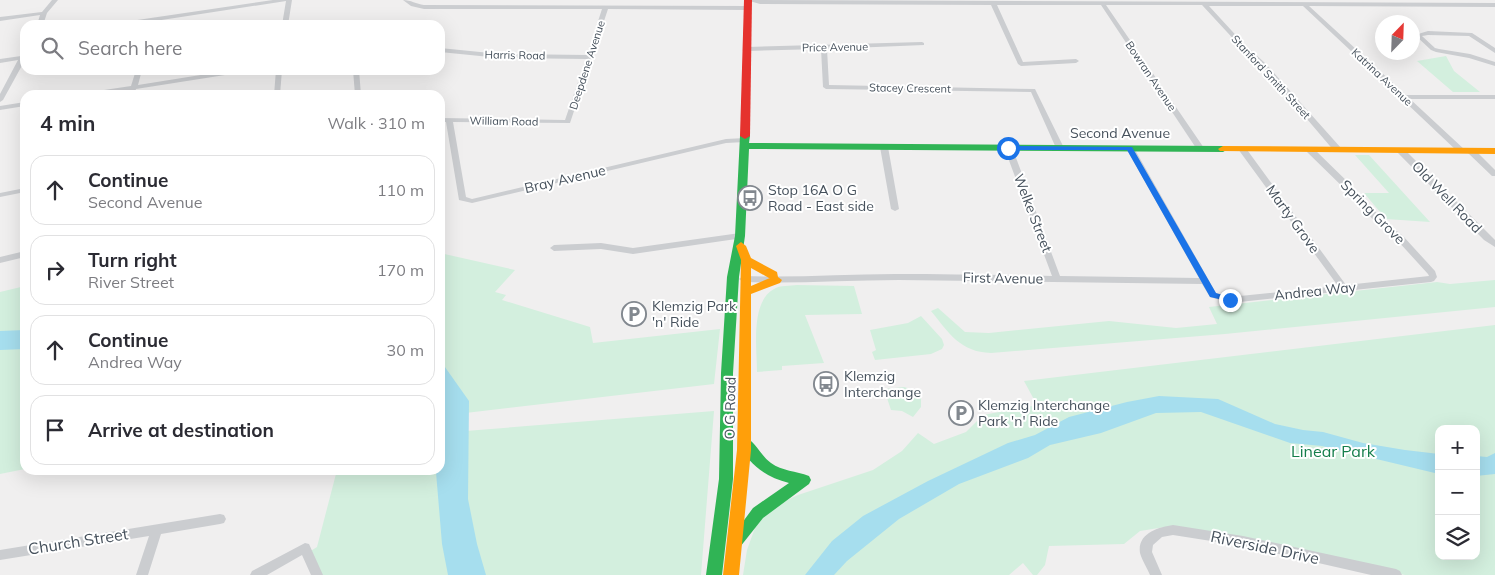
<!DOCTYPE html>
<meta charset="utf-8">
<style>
body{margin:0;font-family:Mulish,sans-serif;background:#f7f7f7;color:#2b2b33}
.controls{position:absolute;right:15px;bottom:15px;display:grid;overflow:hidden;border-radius:10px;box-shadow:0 5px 20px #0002}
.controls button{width:45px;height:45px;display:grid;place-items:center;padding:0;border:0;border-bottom:1px solid #e1e1e2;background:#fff;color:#2b2b33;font:25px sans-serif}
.compass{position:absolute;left:1375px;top:15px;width:45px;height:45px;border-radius:50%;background:#fff;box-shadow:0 5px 20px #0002;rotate:23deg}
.stop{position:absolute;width:15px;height:15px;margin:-11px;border:4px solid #1a73e8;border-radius:50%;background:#fff}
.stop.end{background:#1a73e8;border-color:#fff;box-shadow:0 1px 5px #0008}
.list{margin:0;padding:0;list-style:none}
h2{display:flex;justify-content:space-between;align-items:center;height:65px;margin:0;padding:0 20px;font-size:21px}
h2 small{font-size:16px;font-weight:400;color:#7c7c81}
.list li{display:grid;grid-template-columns:32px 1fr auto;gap:15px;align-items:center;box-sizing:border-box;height:70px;margin:0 10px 10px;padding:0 10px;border:1px solid #e1e1e2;border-radius:15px}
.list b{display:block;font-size:19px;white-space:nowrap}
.list p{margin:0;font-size:16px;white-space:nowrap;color:#7c7c81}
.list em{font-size:16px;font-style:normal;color:#7c7c81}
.icon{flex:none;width:28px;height:28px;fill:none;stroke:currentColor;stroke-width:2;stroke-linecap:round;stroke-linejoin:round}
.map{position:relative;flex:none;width:1495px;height:575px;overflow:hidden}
.search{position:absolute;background:#fff;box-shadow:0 5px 20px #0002;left:20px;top:20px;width:425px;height:55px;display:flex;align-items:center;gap:12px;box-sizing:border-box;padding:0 18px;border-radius:15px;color:#7c7c81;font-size:19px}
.panel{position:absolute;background:#fff;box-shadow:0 5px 20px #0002;left:20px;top:90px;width:425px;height:385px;border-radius:15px}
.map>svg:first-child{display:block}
.green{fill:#d3efde;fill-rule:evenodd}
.water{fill:#a6deee}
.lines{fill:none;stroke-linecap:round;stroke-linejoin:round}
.street{fill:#cbcdd0;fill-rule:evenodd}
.fast{fill:#30b455;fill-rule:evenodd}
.slow{fill:#ff9f0a;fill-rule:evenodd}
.jam{fill:#e5322d;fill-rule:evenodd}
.route{fill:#1a73e8}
.labels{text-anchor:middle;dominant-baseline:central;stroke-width:4;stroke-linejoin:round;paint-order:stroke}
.far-street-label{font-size:11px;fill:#46515c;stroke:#fff}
.street-label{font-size:14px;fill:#46515c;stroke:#fff}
.poi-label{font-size:14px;fill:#46515c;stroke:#fff;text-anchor:start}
.near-park-label{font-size:16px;fill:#157e4b;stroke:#fff}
.near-street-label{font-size:16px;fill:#46515c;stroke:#fff}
</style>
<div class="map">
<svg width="1495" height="575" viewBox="0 0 1495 575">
<rect width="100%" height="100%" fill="#f0efef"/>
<path class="green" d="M1446,56l8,15 26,21h-27l-36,-31z
M1355,155h14l61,67 -44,-3 -22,-26h25z
M440,253l75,17 -20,22 11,3 -4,5 88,27 3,16 127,-14 -6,55 -274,32z
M1495,280v27l-270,27 -234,19c-31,-1 -42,-20 -60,-42l7,-3 27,24 24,1 120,-12 67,7 41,-4 -8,-17 228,-25 13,2z
M797,285l57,1 8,28 -57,1 19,48 -42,3v4l-25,2c0,-24 -7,-70 17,-83 6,-4 16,-3 23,-4z
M25,286v183l-25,5v-182z
M921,316l21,23 2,6 -2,4 -11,5 -56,6 -3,-8 4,-2 -6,-20 38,-7z
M1495,325v250h-90l-240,-48 -25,4 -16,13 -75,2 -4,19 -8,10h-4l-10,-12 -14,12h-266l4,-25 9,-25 16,-18 26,-12 75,-25 29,-19 16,-18 16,11 32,-12 17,-17 54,-10 -13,-24zM1439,429h37v127h-37z
M904,387l13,4 4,5v11l-8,10 -11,-6 -11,-1 -7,-21z
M714,411l-13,164h-382l-10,-23 8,-5 20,-77h103v-37z"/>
<path class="water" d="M25,330v19l-25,1v-19z
M440,360l29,41 -1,98 9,45 9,31h-38l-6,-31 -6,-72v-2h4c0,-22 3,-44 2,-66l-2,-4z
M1159,396l59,3 57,25 28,6 20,2 40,11 42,7 34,4v20l-117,-28 -32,-3 -89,-31 -45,1 -55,20 -51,12 -22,13 -69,26 -60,35 -52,42 -13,14h-29l27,-34 31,-25 65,-35 80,-38 27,-8 34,-18 58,-15z
M1495,453v21l-19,2v-20l11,1z"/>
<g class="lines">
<path class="street" d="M52,0h6l-11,13 -4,12h-6l3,-10 -40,6v-4l42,-5z
M273,0h19l-4,25h-6l4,-24 -157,24h-15l3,-2z
M403,0c8,0 13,4 21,5l323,1 3,2 -3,2 -139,-1 -38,114 -117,-1 13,75 6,2 254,-60 19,-1 4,2 -4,2 -19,1 -254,60 -13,-3 -13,-78h-6v-4l125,2 21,-61 -86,-1 -60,-6v-4l60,6 87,1 15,-46h-178l-13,-3z
M746,0l749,3v4l-186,-1 97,89h89v4h-85l55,51 -4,2h-3l-56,-53 -2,-1 -1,-2 -96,-90h-94l34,37 22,20 76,85v4h-6l-74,-87 -22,-20 -37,-40h-96l98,143 -4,2 -4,-2 -95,-143h-104l26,57 53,-3 3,2 -3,2 -55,3 -3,-2 -27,-59 -231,-1z
M1428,31l44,2 23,15v5l-26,-17 -41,-1 -6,1 13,12 4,1 31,5 25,8v4l-26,-8 -33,-6 -5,-2 -16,-15z
M922,42l2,1v2l-97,4 2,36 206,4 29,59 -1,2h-6l-1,-2 -25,-56 -205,-3 -3,-2 -2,-38 -74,2 -3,-2 3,-2z
M25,52v8l-22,40 -3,2v-8l18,-34 -18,3v-4l21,-3 2,-3z
M136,70h6l-4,15 94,-15h15l-3,2 -108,17 -2,6h-6l1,-5 -32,5h-16l3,-2 47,-7z
M276,70h6l-2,25h-6z
M353,70h6l2,25h-6z
M25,102v4l-25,4v-4z
M881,145h6l1,2 11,62 -4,2 -4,-2 -11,-62z
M1005,145h6l1,2 48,129 139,2 -73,-130 4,-2 4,2 82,145 14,4 108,-11 -100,-137 4,-2h3l101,138 83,-9 -1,-2 -31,-34 -20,-16 -28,-31 -42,-41v-4h6l42,41 28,31 20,16 32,35 2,6 -3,4 -3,1 -201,21 -20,-6 -8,-13c-101,-1 -202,-3 -303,-4 -52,0 -104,4 -156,2l-4,-3 4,-3c51,2 102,-2 152,-2 52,0 105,1 157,2l-48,-129z
M1397,148h6l92,92v7l-11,-7 -87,-88z
M1468,149h6l21,21v6h-3l-24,-23z
M25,188v4l-25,5v-4z
M740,233l4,3 -1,2 -110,16 -32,-5 -47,2 -4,-3 4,-3 47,-2 32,5z
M25,251v6l-25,6v-6z
M220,514l4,1 2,4 -2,4 -4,1 -59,10 -13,41h-12l13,-39 -149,24v-10z
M1173,525l70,11 153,33 4,2 2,4h-31l-128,-29 -70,-11 -11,2 -9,8 -1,7 10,23h-12c-3,-7 -8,-15 -10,-22 -3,-20 19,-26 33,-28z
M305,543l4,1 14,31h-12l-9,-20 -35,20h-17l2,-4z"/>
<path class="fast" d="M745,133l5,3 -1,7 474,3 5,3 -5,3 -474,-3 -4,87 -6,41 -6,96v106l-11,96h-16l13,-96 2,-106 6,-96 8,-41 5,-100z
M745,437c10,4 16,19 26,26 11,8 25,8 38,13l2,4 -2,4 -46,34 -23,29 -5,2 -5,-2 -2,-5 25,-34 36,-25c-23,-6 -40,-18 -51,-40l2,-4z"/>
<path class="slow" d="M1223,146l272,2v6l-275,-3 -2,-2z
M741,242l5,4 5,12 26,14 1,5 4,3 -2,3 -29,11v156l-12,125h-16l14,-125 4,-190 -5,-14zM751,268l18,10h1l-19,8z"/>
<path class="jam" d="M744,0h8l-2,136 -5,3 -5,-3z"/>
</g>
<path class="route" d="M1005,146l127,1 84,146 16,5v4l-22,-5 -83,-147h-119l-3,-1z"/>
<defs>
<symbol id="bus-ring" viewBox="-11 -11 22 22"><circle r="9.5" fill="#fff" stroke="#82888f" stroke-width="1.5"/><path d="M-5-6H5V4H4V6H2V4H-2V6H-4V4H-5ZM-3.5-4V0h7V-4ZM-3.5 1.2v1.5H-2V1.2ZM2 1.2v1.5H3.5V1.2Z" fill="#82888f"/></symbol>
<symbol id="parking-ring" viewBox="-11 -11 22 22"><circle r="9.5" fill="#fff" stroke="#82888f" stroke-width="1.5"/><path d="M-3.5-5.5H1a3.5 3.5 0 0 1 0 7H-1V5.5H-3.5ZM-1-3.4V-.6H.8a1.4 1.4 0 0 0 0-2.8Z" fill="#82888f"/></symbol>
</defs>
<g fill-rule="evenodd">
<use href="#bus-ring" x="736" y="184" width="28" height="28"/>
<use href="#parking-ring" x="620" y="300" width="28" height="28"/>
<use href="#bus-ring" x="812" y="370" width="28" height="28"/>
<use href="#parking-ring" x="947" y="399" width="28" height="28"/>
</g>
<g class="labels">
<g class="far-street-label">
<text transform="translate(835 47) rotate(-1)">Price Avenue</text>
<text transform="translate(515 55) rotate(1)">Harris Road</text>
<text transform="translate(587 65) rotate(-72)">Deepdene Avenue</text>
<text transform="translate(1151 76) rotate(56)">Bowran Avenue</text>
<text transform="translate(1271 77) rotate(47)">Stanford Smith Street</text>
<text transform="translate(1382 77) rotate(43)">Katrina Avenue</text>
<text transform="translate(910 88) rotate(1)">Stacey Crescent</text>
<text transform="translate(504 121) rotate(1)">William Road</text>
</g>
<g class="street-label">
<text x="1120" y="133">Second Avenue</text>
<text transform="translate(565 179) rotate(-13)">Bray Avenue</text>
<text transform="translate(1447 197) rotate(46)">Old Well Road</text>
<text transform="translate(1373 212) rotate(45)">Spring Grove</text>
<text transform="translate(1033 213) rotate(69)">Welke Street</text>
<text transform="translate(1293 219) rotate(54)">Marty Grove</text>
<text transform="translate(1003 278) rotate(1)">First Avenue</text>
<text transform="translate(1315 291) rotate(-6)">Andrea Way</text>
<text transform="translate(730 408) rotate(-89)">O G Road</text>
</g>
<g class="poi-label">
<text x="768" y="190">Stop 16A O G<tspan x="768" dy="16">Road - East side</tspan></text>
<text x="652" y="306">Klemzig Park<tspan x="652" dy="16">'n' Ride</tspan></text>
<text x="844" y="376">Klemzig<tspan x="844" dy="16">Interchange</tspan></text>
<text x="978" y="405">Klemzig Interchange<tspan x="978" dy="16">Park 'n' Ride</tspan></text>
</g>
<g class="near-park-label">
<text x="1333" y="451">Linear Park</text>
</g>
<g class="near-street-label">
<text transform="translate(78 541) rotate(-9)">Church Street</text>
<text transform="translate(1265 547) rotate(12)">Riverside Drive</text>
</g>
</g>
</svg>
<div class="controls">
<button>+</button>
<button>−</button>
<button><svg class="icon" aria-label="layers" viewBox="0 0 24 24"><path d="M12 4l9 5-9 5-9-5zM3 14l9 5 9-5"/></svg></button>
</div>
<svg class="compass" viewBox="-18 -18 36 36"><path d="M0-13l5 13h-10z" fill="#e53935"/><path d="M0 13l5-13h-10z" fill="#7c7c81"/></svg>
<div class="stop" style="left:1008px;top:148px"></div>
<div class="stop end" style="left:1230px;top:300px"></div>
<div class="search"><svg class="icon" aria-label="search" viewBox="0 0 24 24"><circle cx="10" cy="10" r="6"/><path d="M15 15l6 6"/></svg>Search here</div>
<section class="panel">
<h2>4 min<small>Walk · 310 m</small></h2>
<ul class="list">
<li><svg class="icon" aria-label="ahead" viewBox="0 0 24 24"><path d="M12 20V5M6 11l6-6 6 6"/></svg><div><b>Continue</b><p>Second Avenue</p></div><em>110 m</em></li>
<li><svg class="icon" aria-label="right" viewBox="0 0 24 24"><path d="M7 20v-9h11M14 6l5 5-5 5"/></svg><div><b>Turn right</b><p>River Street</p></div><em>170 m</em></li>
<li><svg class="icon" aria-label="ahead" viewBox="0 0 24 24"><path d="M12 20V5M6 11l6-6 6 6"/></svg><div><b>Continue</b><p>Andrea Way</p></div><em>30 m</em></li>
<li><svg class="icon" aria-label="arrive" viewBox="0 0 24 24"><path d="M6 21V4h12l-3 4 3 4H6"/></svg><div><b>Arrive at destination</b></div></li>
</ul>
</section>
</div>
